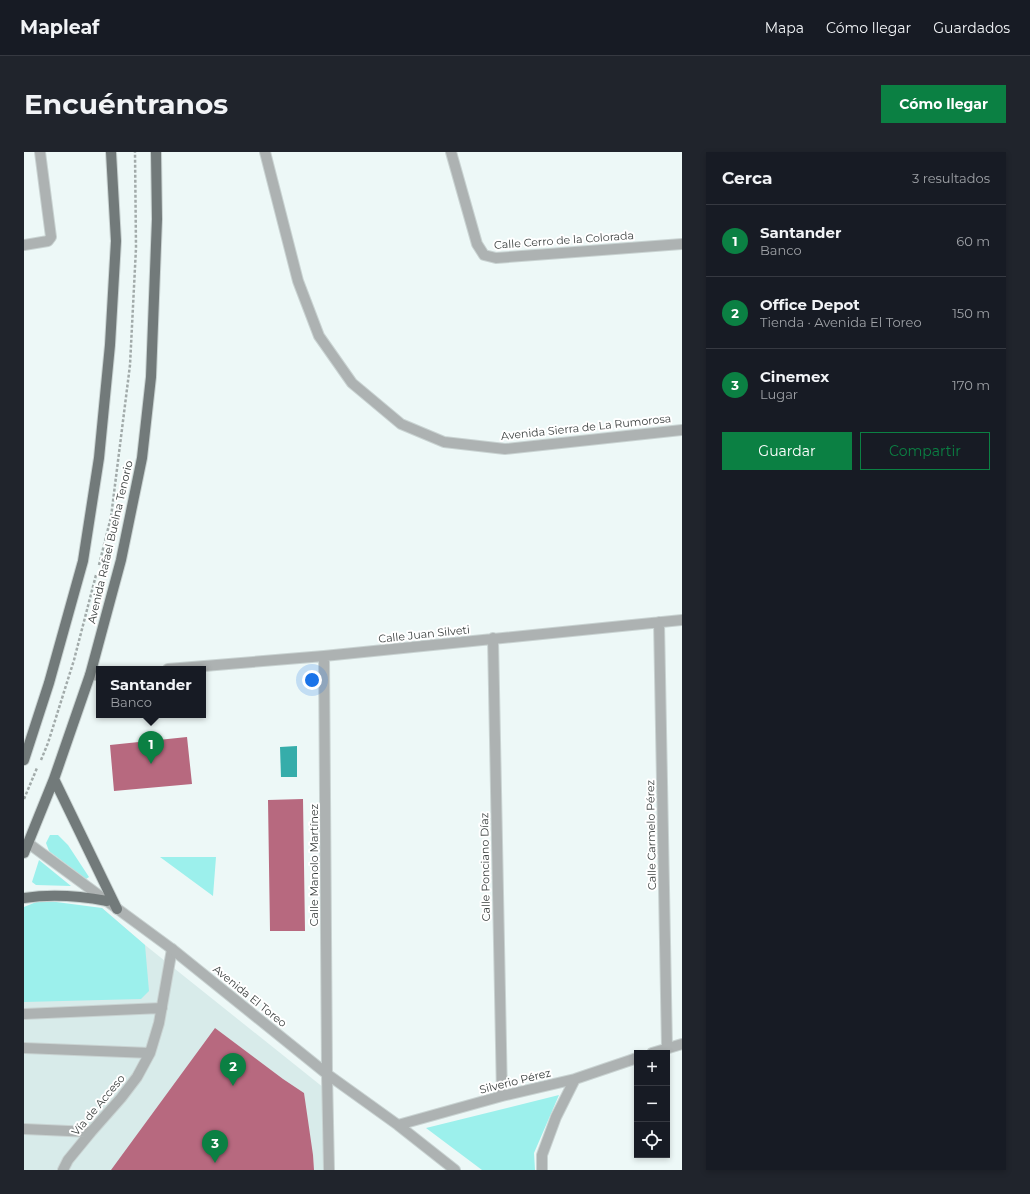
<!DOCTYPE html>
<html lang="es">
<meta charset="utf-8">
<style>
body{margin:0;font-family:Montserrat,sans-serif;background:#20242c;color:#f1f3f6}
.controls{position:absolute;right:12px;bottom:12px;display:grid;overflow:hidden;border-radius:0px;box-shadow:0 2px 6px #0003}
.controls button{width:36px;height:36px;display:grid;place-items:center;padding:0;border:0;border-bottom:1px solid #363941;background:#171b24;color:#f1f3f6;font:20px sans-serif}
.you{position:absolute;left:288px;top:528px;width:14px;height:14px;margin:-10px;border:3px solid #fff;border-radius:50%;background:#1a73e8;box-shadow:0 0 0 6px #1a73e833}
.badge{display:grid;place-items:center;width:26px;height:26px;border-radius:50%;background:#0b8043;color:#fff;font-size:13px;font-weight:700}
.pin{position:absolute;translate:-50% -33px;filter:drop-shadow(0 1px 2px #0008)}
.pin::after{content:'';position:absolute;top:21px;width:14px;height:12px;background:inherit;clip-path:polygon(0 0,100% 0,50% 100%)}
.popup{position:absolute;left:72px;top:514px;width:110px;height:52px;box-sizing:border-box;display:grid;place-content:center;border-radius:0px;background:#171b24;filter:drop-shadow(0 1px 3px #0005);font-size:13px;white-space:nowrap;color:#9ea1a6}
.popup b{font-size:15px;color:#f1f3f6}
.popup::after{content:'';position:absolute;left:50%;top:100%;margin-left:-8px;border:8px solid transparent;border-top-color:#171b24}
.list{margin:0;padding:0;list-style:none}
h2{display:flex;justify-content:space-between;align-items:center;height:52px;margin:0;padding:0 16px;font-size:17px}
h2 small{font-size:13px;font-weight:400;color:#9ea1a6}
.list li{display:grid;grid-template-columns:26px 1fr auto;gap:12px;align-items:center;box-sizing:border-box;height:72px;padding:0 16px;border-top:1px solid #363941}
.list b{display:block;font-size:15px;white-space:nowrap}
.list p{margin:0;font-size:13px;white-space:nowrap;color:#9ea1a6}
.list em{font-size:13px;font-style:normal;color:#9ea1a6}
.actions{display:flex;gap:8px;padding:12px 16px}
.actions a{flex:1;padding:9px 0;border:1px solid #0b8043;border-radius:0px;text-align:center;font-size:14px;color:#0b8043}
.actions .main{background:#0b8043;color:#fff}
.icon{flex:none;width:22px;height:22px;fill:none;stroke:currentColor;stroke-width:2;stroke-linecap:round;stroke-linejoin:round}
.map{position:relative;flex:none;width:658px;height:1018px;overflow:hidden;border-radius:0px}
header{display:flex;align-items:center;gap:24px;box-sizing:border-box;height:56px;padding:0 20px;background:#171b24;border-bottom:1px solid #363941}
header strong{font-size:19px}
nav{display:flex;gap:22px;margin-inline-start:auto;font-size:14px}
.intro{display:flex;align-items:center;justify-content:space-between;box-sizing:border-box;height:96px;padding:0 24px}
h1{margin:0;font-size:28px}
.button{padding:10px 18px;border-radius:0px;background:#0b8043;color:#fff;font-size:14px;font-weight:700}
main{display:flex;gap:24px;padding:0 24px}
aside{flex:1;background:#171b24;border-radius:0px;box-shadow:0 2px 6px #0003}
.map>svg:first-child{display:block}
.built{fill:#d8ebea}
.green{fill:#9cf0ec}
.water{fill:#36adaa}
.building{fill:#b7697f}
.lines{fill:none;stroke-linecap:round;stroke-linejoin:round}
.lane-casing{stroke:#c9d3d2;stroke-width:12}
.street-casing{stroke:#c9d3d2;stroke-width:12}
.primary-casing{stroke:#c9d3d2;stroke-width:12}
.path{stroke:#a2abaa;stroke-width:2.5;stroke-dasharray:3 2;stroke-linecap:butt}
.lane{stroke:#adb2b2;stroke-width:10}
.street{stroke:#adb2b2;stroke-width:10}
.primary{stroke:#727a7a;stroke-width:10}
.labels{text-anchor:middle;dominant-baseline:central;stroke-width:4;stroke-linejoin:round;paint-order:stroke}
.street-label{font-size:11px;fill:#393e3d;stroke:#fff}
</style>
<header>
<strong>Mapleaf</strong>
<nav><a>Mapa</a><a>Cómo llegar</a><a>Guardados</a></nav>
</header>
<div class="intro"><h1>Encuéntranos</h1><a class="button">Cómo llegar</a></div>
<main>
<div class="map">
<svg width="658" height="1018" viewBox="0 0 658 1018">
<rect width="100%" height="100%" fill="#edf8f7"/>
<path class="built" d="M0,755l78,1 43,37 179,143 2,82h-302z"/>
<path class="green" d="M26,683h8l10,10 21,32 -3,2 -37,-28 -3,-8z
M136,705h56l-3,39z
M15,708l32,26 -35,-1 -4,-3z
M17,748l61,8 43,37 4,46 -8,8 -117,3v-95z
M535,943l-25,58 1,17h-53l-56,-42z"/>
<path class="water" d="M273,594v31h-16l-1,-30z"/>
<path class="building" d="M163,585l5,47 -78,7 -4,-46z
M279,647l2,132h-35l-2,-131z
M191,876l68,51 21,14 9,62 1,15h-203z"/>
<g class="lines">
<defs>
<path id="lane" d="M0,862l138,-6
M0,896l126,5
M0,977l67,3
M39,1018l5,-10 23,-28 30,-34 16,-21 13,-24 9,-30 13,-74"/>
<path id="street" d="M241,0l33,129 21,55 33,47 49,41 43,18 61,7 177,-19
M427,0l26,92 7,11 12,3 186,-14
M0,93l24,-4 3,-4 -11,-85
M635,470l8,426
M469,486l9,458
M300,504l3,418 2,96
M144,517l156,-13 358,-36
M66,523h9
M4,691l144,106 155,125 71,51 57,45
M628,901l30,-9
M374,973l104,-29 73,-17 62,-21
M518,1018v-15l14,-38 19,-38"/>
<path id="primary" d="M0,608l25,-77 34,-122 16,-103 11,-113 6,-104 -5,-89
M30,627l63,130
M0,701l30,-74 36,-104 31,-115 21,-102 9,-81 6,-158 -1,-67
M0,746c27,-4 56,-2 83,3"/>
</defs>
<use href="#lane" class="lane-casing"/>
<use href="#street" class="street-casing"/>
<use href="#primary" class="primary-casing"/>
<path class="path" d="M75,413l12,-48 19,-152 6,-117 -1,-96
M17,608l7,-17 26,-83 22,-85
M0,647l13,-31"/>
<use href="#lane" class="lane"/>
<use href="#street" class="street"/>
<use href="#primary" class="primary"/>
</g>
<g class="labels">
<g class="street-label">
<text transform="translate(540 88) rotate(-4)">Calle Cerro de la Colorada</text>
<text transform="translate(562 275) rotate(-6)">Avenida Sierra de La Rumorosa</text>
<text transform="translate(86 390) rotate(-77)">Avenida Rafael Buelna Tenorio</text>
<text transform="translate(400 482) rotate(-6)">Calle Juan Silveti</text>
<text transform="translate(627 683) rotate(-91)">Calle Carmelo Pérez</text>
<text transform="translate(290 713) rotate(-90)">Calle Manolo Martínez</text>
<text transform="translate(461 715) rotate(-91)">Calle Ponciano Díaz</text>
<text transform="translate(226 844) rotate(39)">Avenida El Toreo</text>
<text transform="translate(491 929) rotate(-14)">Silverio Pérez</text>
<text transform="translate(74 953) rotate(-50)">Vía de Acceso</text>
</g>
</g>
</svg>
<div class="controls">
<button>+</button>
<button>−</button>
<button><svg class="icon" aria-label="locate" viewBox="0 0 24 24"><circle cx="12" cy="12" r="6"/><path d="M12 2v4M12 18v4M2 12h4M18 12h4"/></svg></button>
</div>
<div class="you"></div>
<div class="pin badge" style="left:127px;top:612px">1</div>
<div class="popup"><b>Santander</b>Banco</div>
<div class="pin badge" style="left:209px;top:934px">2</div>
<div class="pin badge" style="left:191px;top:1011px">3</div>
</div>
<aside>
<h2>Cerca<small>3 resultados</small></h2>
<ul class="list">
<li><span class="badge">1</span><div><b>Santander</b><p>Banco</p></div><em>60 m</em></li>
<li><span class="badge">2</span><div><b>Office Depot</b><p>Tienda · Avenida El Toreo</p></div><em>150 m</em></li>
<li><span class="badge">3</span><div><b>Cinemex</b><p>Lugar</p></div><em>170 m</em></li>
</ul>
<div class="actions"><a class="main">Guardar</a><a>Compartir</a></div>
</aside>
</main>
